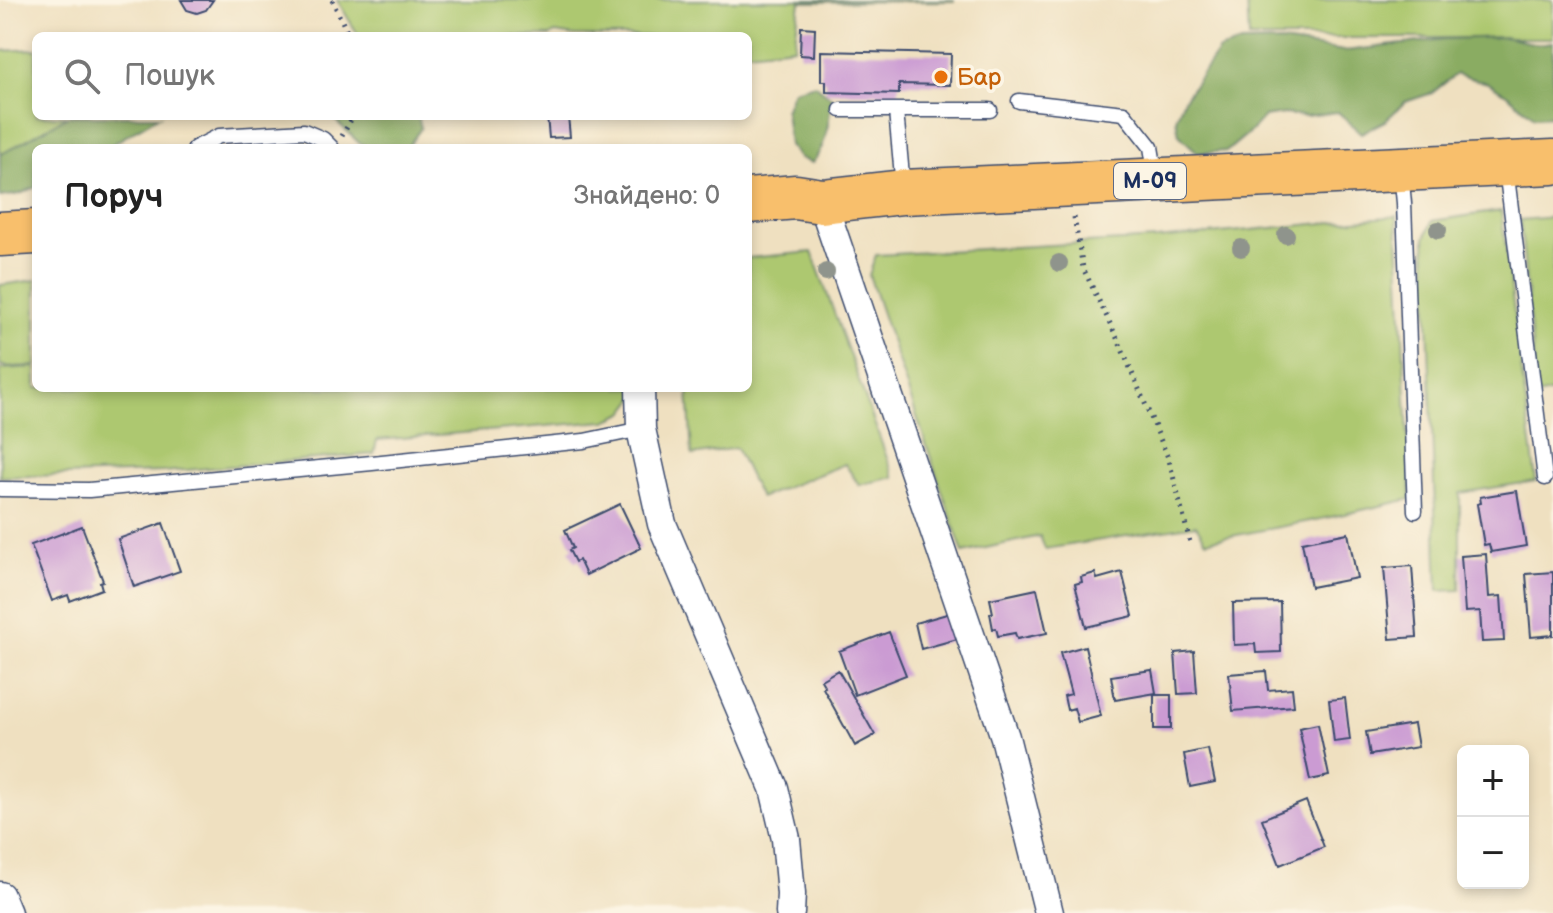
<!DOCTYPE html>
<html lang="uk">
<meta charset="utf-8">
<style>
body{margin:0;font-family:"Balsamiq Sans",sans-serif;background:#f6f6f6;color:#222}
.controls{position:absolute;right:24px;bottom:24px;display:grid;overflow:hidden;border-radius:12px;box-shadow:0 4px 12px #0003}
.controls button{width:72px;height:72px;display:grid;place-items:center;padding:0;border:0;border-bottom:2px solid #e0e0e0;background:#fff;color:#222;font:40px sans-serif}
.list{margin:0;padding:0;list-style:none}
h2{display:flex;justify-content:space-between;align-items:center;height:104px;margin:0;padding:0 32px;font-size:34px}
h2 small{font-size:26px;font-weight:400;color:#767676}
.icon{flex:none;width:44px;height:44px;fill:none;stroke:currentColor;stroke-width:2;stroke-linecap:round;stroke-linejoin:round}
.map{position:relative;flex:none;width:1553px;height:913px;overflow:hidden}
.search{position:absolute;background:#fff;box-shadow:0 4px 12px #0003;left:32px;top:32px;width:720px;height:88px;display:flex;align-items:center;gap:20px;box-sizing:border-box;padding:0 28px;border-radius:12px;color:#767676;font-size:30px}
.panel{position:absolute;background:#fff;box-shadow:0 4px 12px #0003;left:32px;top:144px;width:720px;height:248px;border-radius:12px}
.map>svg:first-child{display:block}
.green{fill:#adc86f;stroke:#647c66;stroke-width:2}
.forest{fill:#8aac62;stroke:#526e60;stroke-width:2}
.building{fill:#cb9bd3}
.lines{fill:none;stroke-linecap:round;stroke-linejoin:round}
.service-casing{stroke:#3b4a6d;stroke-width:17}
.minor-casing{stroke:#3b4a6d;stroke-width:31}
.trunk-casing{stroke:#3b4a6d;stroke-width:47}
.path{stroke:#3b4a6d;stroke-width:5;stroke-dasharray:2 6;stroke-linecap:butt}
.service{stroke:#fff;stroke-width:14}
.minor{stroke:#fff;stroke-width:28}
.trunk{stroke:#f8bf6c;stroke-width:44}
.tree{fill:#8f948c}
.food-dot{fill:#e8710a;stroke:#fcf5e5;stroke-width:3}
.labels{text-anchor:middle;dominant-baseline:central;stroke-width:7;stroke-linejoin:round;paint-order:stroke}
.shield{fill:#fcf5e5;stroke:#5e6a86;stroke-width:2}
.shield-label{font-size:22px;font-weight:bold;fill:#1b2f5e}
.food-label{font-size:24px;fill:#c56008;stroke:#fcf5e5;text-anchor:start}
</style>
<div class="map">
<svg width="1553" height="913" viewBox="0 0 1553 913">
<rect width="100%" height="100%" fill="#fcf5e5"/>
<filter id="ink" filterUnits="userSpaceOnUse"><feTurbulence type="fractalNoise" baseFrequency=".0125" numOctaves="2"/><feDisplacementMap in="SourceGraphic" scale="16" xChannelSelector="R" yChannelSelector="G"/><feConvolveMatrix kernelMatrix="1 2 1 2 8 2 1 2 1" color-interpolation-filters="sRGB"/></filter>
<filter id="wash" filterUnits="userSpaceOnUse"><feTurbulence type="fractalNoise" baseFrequency=".006" numOctaves="4" result="noise"/><feDisplacementMap in="SourceGraphic" scale="32" xChannelSelector="R" yChannelSelector="G"/><feGaussianBlur stdDeviation="1.8" result="paint"/><feColorMatrix in="noise" values="0 0 0 0 0 0 0 0 0 0 0 0 0 0 0 0 0 1.4 0 .05"/><feComposite in="paint" operator="in"/></filter>
<g filter="url(#wash)">
<rect width="100%" height="100%" fill="#efe0c0"/>
<path class="green" d="M337,0h617v1l-154,1 -6,45 -46,5v-16h-173l-20,-3 -5,3h-191z
M1247,0h306v38h-304z
M36,49v67h32l-68,39v-104z
M1501,211l35,270 -76,12v97l-22,1 -13,-353 7,-17z
M1397,216l14,283 -80,18 -125,24 -10,-16 -151,24 -5,-13 -77,17 -94,-278 7,-20 281,-16z
M1553,217v175l-16,4 -17,-176z
M812,252l82,225 -35,8 -14,-21 -85,34 -24,-50 -44,7 -4,-67h60v-130z
M36,280v86l-29,1 -7,-2v-80z
M36,367v21h607l-19,25 -18,8 -229,19 -3,14 -211,18 -163,5v-108z"/>
<path class="forest" d="M1504,37l34,7 15,-2v74l-19,1 -26,-22 -20,-12 -32,-9 -24,19 -27,9 -20,19 -24,12 -23,-21 -32,4 -23,-2 -19,3 -13,14 -24,20 -29,2 -19,-18 -3,-16 8,-20 35,-49 22,-7 41,-1 63,9 99,-12z
M815,84l17,14c-4,24 -4,46 -20,65l-13,-5 -10,-13 -4,-34 8,-21z
M68,116h91l-53,32h-70v39l-16,7 -20,3v-42z
M331,116h87l3,12 -14,20h-37l-11,-5z"/>
<g id="blocks">
<path class="building" d="M181,0h32l-7,10 -9,3 -10,-3z
M801,27l14,1 -1,28 -14,-1z
M821,51l130,3 -1,31 -51,-1v10l-73,-2v-11h-5z
M547,116h21l2,21 -21,1z
M1517,491l9,55 -35,6 -2,-8 -5,1 -7,-41 4,-1 -1,-6z
M620,504l21,44 -55,27 -7,-15 -4,2 -6,-12 4,-2 -8,-18z
M163,523l17,48 -46,16 -16,-48z
M82,526l21,55 -3,1 2,7 -32,12 -2,-6 -16,6 -21,-56z
M1348,533l9,45 -46,9 -9,-45z
M1486,554l3,43 12,-1 3,45 -22,1 -2,-31 -15,1 -4,-56z
M1412,566l5,71 -27,2 -6,-71z
M1122,572l11,44 -47,11 -11,-43 7,-2 -1,-5 14,-4 2,6z
M1553,572v63l-22,2 -5,-63z
M1037,589l10,44 -30,6 -2,-6 -17,3 -2,-8 -3,1 -3,-16h3l-3,-14z
M1280,602l1,50 -25,1 -1,-9 -21,1 -1,-42z
M954,612l7,26 -40,11 -6,-26z
M889,632l17,43 -51,20 -16,-44z
M1085,646l16,70 -23,6 -4,-14 -7,2 -3,-14 7,-2 -11,-41z
M1194,651l3,42 -19,1 -3,-41z
M838,670l37,65 -20,11 -32,-58 2,-1 -4,-7z
M1152,670l4,23 -41,7 -4,-24z
M1266,671l2,19 24,-2 2,18 -61,5 -4,-37z
M1154,695h17v34h-17z
M1345,698l5,42 -16,2 -5,-42z
M1318,724l11,52 -19,4 -11,-52z
M1414,724l4,23 -48,8 -4,-23z
M1208,749l7,33 -25,5 -6,-33z
M1306,801l18,46 -44,18 -18,-46z"/>
</g>
</g>
<g filter="url(#ink)">
<use href="#blocks" fill-opacity="0" stroke="#3b4a6d" stroke-width="2"/>
<g class="lines">
<defs>
<path id="service" d="M1019,101l105,12 27,34 5,30
M841,110h149
M896,111l7,76
M195,148l24,-12 85,-5 19,8 9,9
M1506,169l39,309
M1401,172l3,31 11,308
M0,489l89,1 283,-27 212,-22 57,-12"/>
<path id="minor" d="M822,201l183,536 44,176
M640,388l1,41 21,95 112,264 12,51 5,55 -1,19
M0,896l7,17"/>
<path id="trunk" d="M748,201l48,-4 26,4 81,-9 650,-30
M0,234l36,-2"/>
</defs>
<use href="#service" class="service-casing"/>
<use href="#minor" class="minor-casing"/>
<use href="#trunk" class="trunk-casing"/>
<path class="path" d="M332,0l17,36
M342,136l11,-20
M1074,217l9,51 36,74 50,118 22,86"/>
<use href="#service" class="service"/>
<use href="#minor" class="minor"/>
<use href="#trunk" class="trunk"/>
</g>
<g class="tree">
<circle cx="1438" cy="230" r="9"/>
<circle cx="1286" cy="235" r="9"/>
<circle cx="1241" cy="248" r="9"/>
<circle cx="1059" cy="263" r="9"/>
<circle cx="826" cy="272" r="9"/>
</g>
</g>
<circle class="food-dot" cx="941" cy="77" r="8"/>
<g class="labels">
<rect class="shield" x="1114" y="163" width="72" height="36" rx="6"/>
<g class="shield-label">
<text x="1150" y="181">М-09</text>
</g>
<g class="food-label">
<text x="957" y="77">Бар</text>
</g>
</g>
</svg>
<div class="controls">
<button>+</button>
<button>−</button>
</div>
<div class="search"><svg class="icon" aria-label="search" viewBox="0 0 24 24"><circle cx="10" cy="10" r="6"/><path d="M15 15l6 6"/></svg>Пошук</div>
<section class="panel">
<h2>Поруч<small>Знайдено: 0</small></h2>
<ul class="list">
</ul>
</section>
</div>
